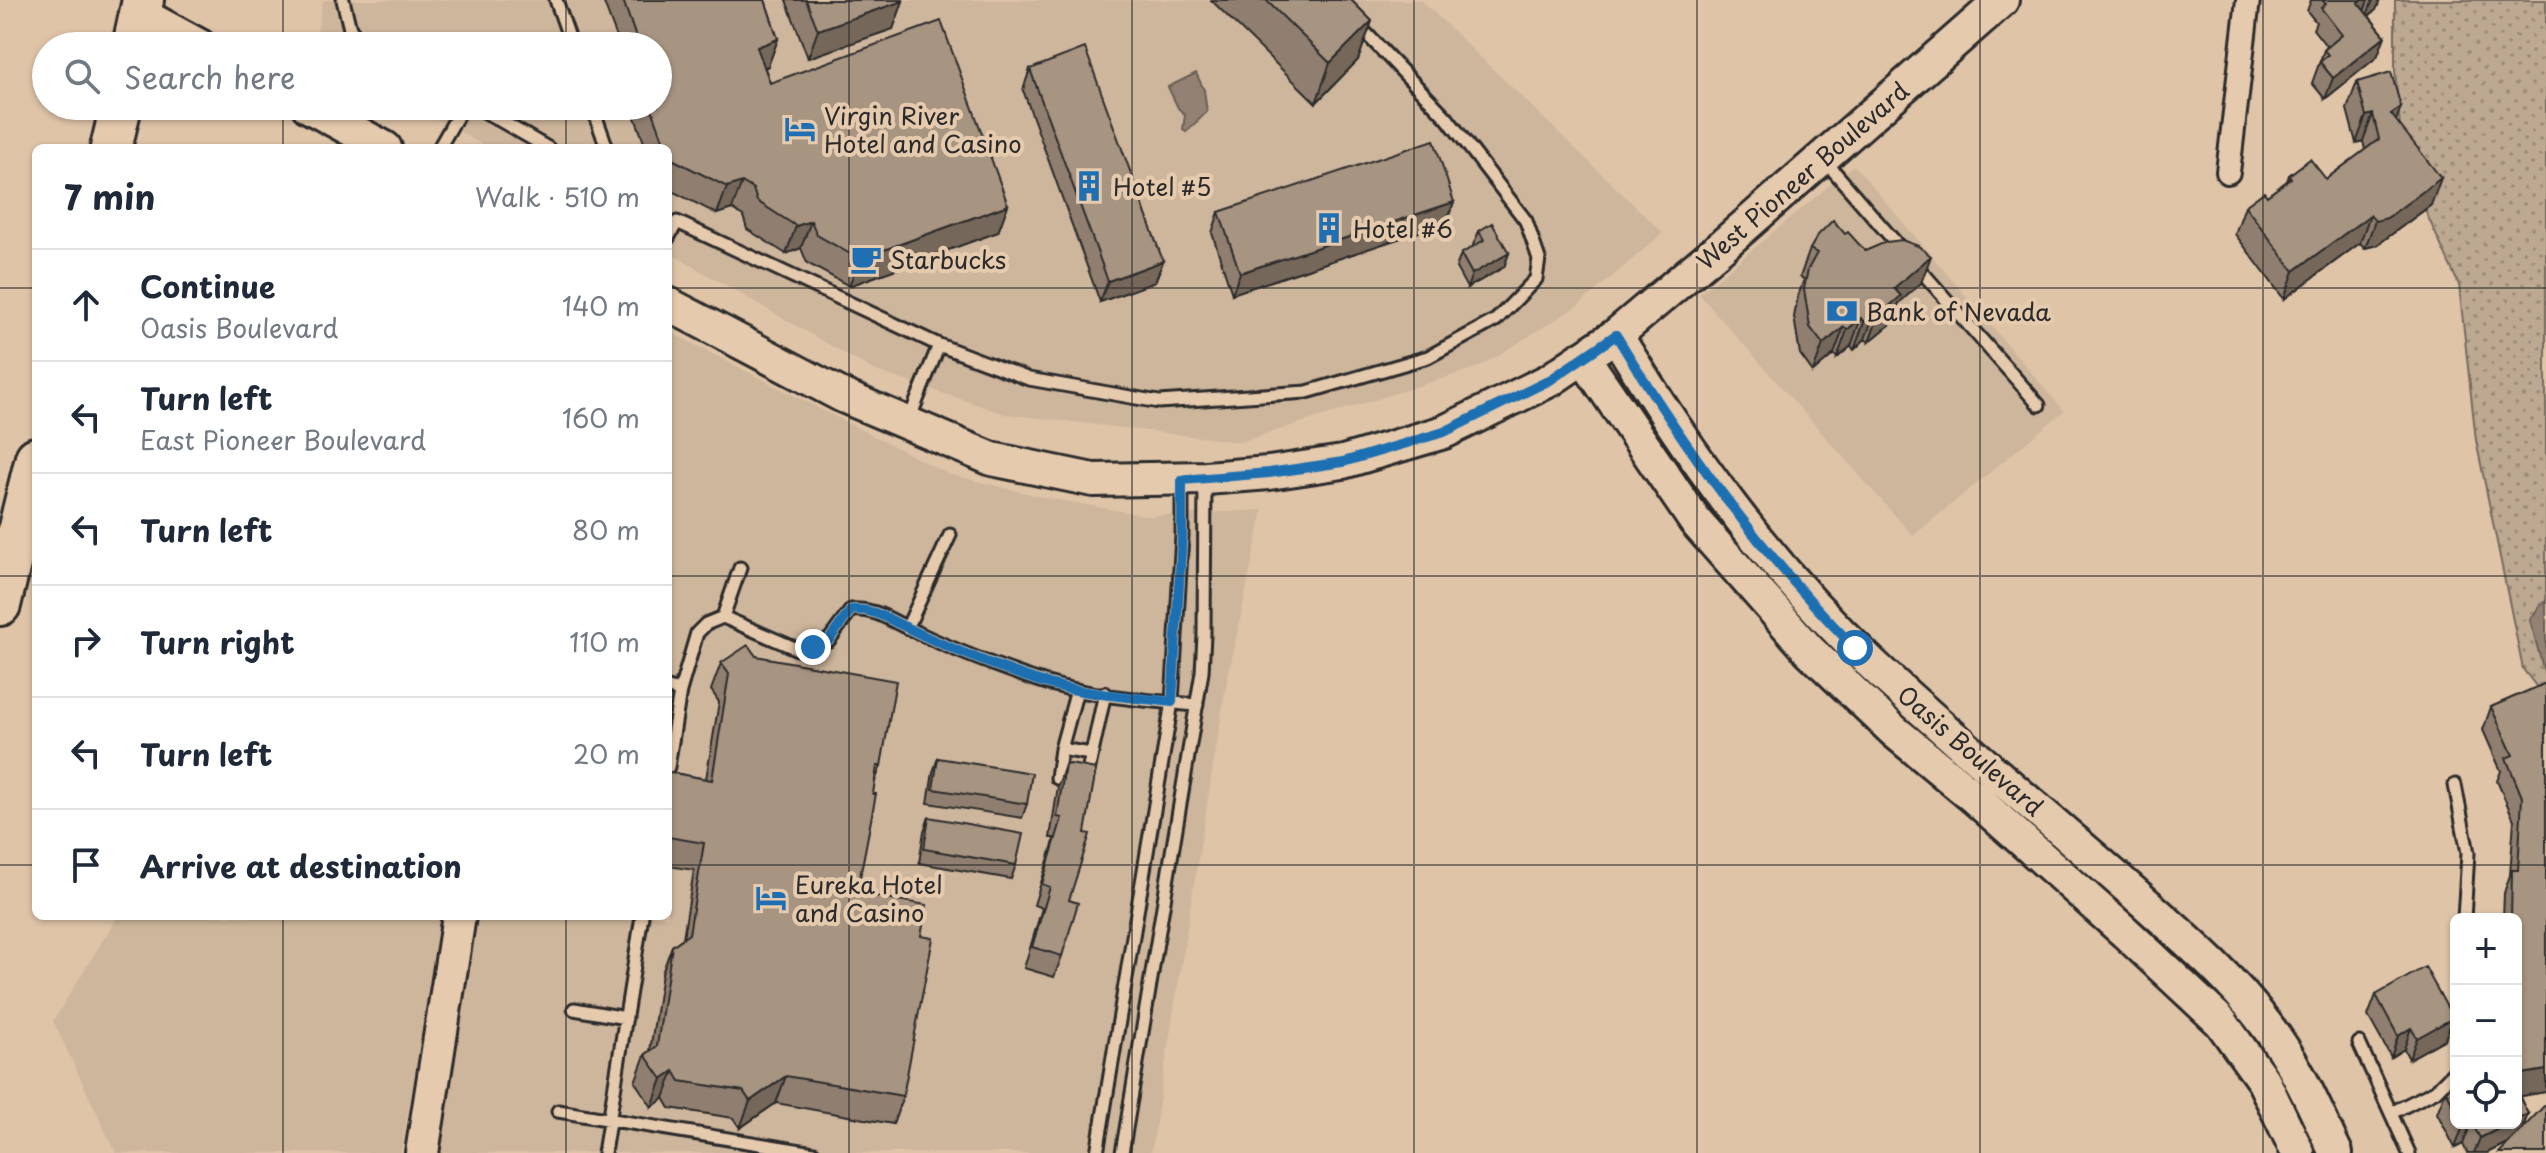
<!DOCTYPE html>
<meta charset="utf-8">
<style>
body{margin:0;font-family:"Playpen Sans",sans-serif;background:#f6f6f7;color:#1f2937}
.controls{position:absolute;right:24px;bottom:24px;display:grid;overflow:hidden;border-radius:12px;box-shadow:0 2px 6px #0004}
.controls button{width:72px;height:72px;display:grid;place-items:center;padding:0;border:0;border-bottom:2px solid #e0e1e3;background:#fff;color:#1f2937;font:40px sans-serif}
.stop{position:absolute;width:24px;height:24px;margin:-18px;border:6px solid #1f6fb2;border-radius:50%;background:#fff}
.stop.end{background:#1f6fb2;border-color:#fff;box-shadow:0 2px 8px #0008}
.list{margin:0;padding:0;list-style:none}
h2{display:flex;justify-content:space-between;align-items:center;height:104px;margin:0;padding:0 32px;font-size:34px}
h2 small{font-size:26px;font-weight:400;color:#747a83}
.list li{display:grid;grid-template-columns:52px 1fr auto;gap:24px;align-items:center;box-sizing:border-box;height:112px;padding:0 32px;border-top:2px solid #e0e1e3}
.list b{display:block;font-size:30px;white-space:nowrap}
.list p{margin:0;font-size:26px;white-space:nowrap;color:#747a83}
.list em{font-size:26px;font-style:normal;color:#747a83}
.icon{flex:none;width:44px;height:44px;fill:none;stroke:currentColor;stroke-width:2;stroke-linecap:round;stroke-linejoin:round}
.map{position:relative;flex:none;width:2546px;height:1153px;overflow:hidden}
.search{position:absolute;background:#fff;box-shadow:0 2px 6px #0004;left:32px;top:32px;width:640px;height:88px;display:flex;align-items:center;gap:20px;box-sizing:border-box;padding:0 28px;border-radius:44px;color:#747a83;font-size:30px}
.panel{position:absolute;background:#fff;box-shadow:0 2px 6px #0004;left:32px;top:144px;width:640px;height:776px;border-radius:12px}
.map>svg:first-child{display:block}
.built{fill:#ceb69c}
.grass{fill:url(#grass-dots);stroke:#746a5e;stroke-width:2}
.water{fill:#938273;stroke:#695f56;stroke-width:2}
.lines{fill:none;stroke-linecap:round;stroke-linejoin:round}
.lane-casing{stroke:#2b2b2b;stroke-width:17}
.street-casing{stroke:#2b2b2b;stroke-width:28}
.secondary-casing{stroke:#2b2b2b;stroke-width:38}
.highway-casing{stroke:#2b2b2b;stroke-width:46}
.lane{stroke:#e6caad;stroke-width:11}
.street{stroke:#e6caad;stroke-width:22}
.secondary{stroke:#e6caad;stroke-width:32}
.highway{stroke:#e6caad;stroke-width:40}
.wall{fill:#907f6f;stroke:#2b2b2b;stroke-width:2}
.shaded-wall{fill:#75685a;stroke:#2b2b2b;stroke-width:2}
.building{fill:#a79481;stroke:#2b2b2b;stroke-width:2}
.route{stroke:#1f6fb2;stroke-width:10}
.grid{fill:none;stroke:#2b2b2b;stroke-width:2;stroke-opacity:0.55}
.labels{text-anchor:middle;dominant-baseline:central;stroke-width:8;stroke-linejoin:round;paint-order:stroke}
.poi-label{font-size:24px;fill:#2b2b2b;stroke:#e6caad;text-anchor:start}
.street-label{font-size:24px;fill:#2b2b2b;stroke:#e6caad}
</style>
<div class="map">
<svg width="2546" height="1153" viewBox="0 0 2546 1153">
<defs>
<pattern id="grass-dots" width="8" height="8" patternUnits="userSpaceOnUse" patternTransform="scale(2)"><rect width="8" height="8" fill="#bda891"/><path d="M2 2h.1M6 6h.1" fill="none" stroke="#9a8977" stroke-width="1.8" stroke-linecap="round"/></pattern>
</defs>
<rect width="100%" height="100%" fill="#dfc4a8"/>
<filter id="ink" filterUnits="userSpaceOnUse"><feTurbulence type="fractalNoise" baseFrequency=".0125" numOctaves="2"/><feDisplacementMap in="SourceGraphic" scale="16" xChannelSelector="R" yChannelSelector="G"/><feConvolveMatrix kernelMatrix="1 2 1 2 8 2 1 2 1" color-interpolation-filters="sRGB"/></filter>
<g filter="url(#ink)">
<path class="built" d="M323,0h1098l242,233 -84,72 -100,62 -239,75 -235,-28 -132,-44 -205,-118v-104h-180l-73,-42h243v-60h-344z
M1854,165l210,246 -151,125 -214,-242z
M668,331l280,143 94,23 107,19 114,-6 -37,176 -75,467h-711l38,-237h190z
M118,916h323l-40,237h-285l-63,-132z"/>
<path class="grass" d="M2395,0h151v699l-23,-30 -47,-229 -17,-155 -56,-123 -8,-92z"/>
<path class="water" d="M1196,73l8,17 3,22 -21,20 -3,-3 2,-14 -7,-7 -10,-21z
M2546,601v78l-16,-59 11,-16z"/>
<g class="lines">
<defs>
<path id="lane" d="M343,0l7,29 14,17
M556,0l16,46
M475,106l73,42
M592,106l15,42
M439,148l24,-42
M1825,161l78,90
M668,238l9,-16 262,123 -30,75
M1915,264l124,141
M939,345l90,34 130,23 148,-10 121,-35 68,-37 40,-41 3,-20 -13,-38 -79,-103 -90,-94
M723,617l74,32 16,-2 16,-7 22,-30c23,-2 37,9 57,18 38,19 80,35 120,49 53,19 114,23 169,28
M907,628l43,-93
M668,688l12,3
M1061,749l30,5
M668,767l12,-76 17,-58 9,-9 17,-7 17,-49
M1057,778l4,-29 16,-59
M1086,781l19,-88
M2455,785l13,68 -4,66
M574,1009l52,9
M2359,1043l50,110
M558,1111l256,42
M2391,1113l44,-22 21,-21
M604,1153l38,-237
M1097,1153l75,-451 10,-166v-56
M1122,1153l80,-481 2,-37 1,-155"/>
<path id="street" d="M2228,172l20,-172"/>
<path id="secondary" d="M141,14l59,32
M308,106l77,42
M668,304l175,92 149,63 101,21 113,-2 63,-5 74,-11 101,-30 106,-52 66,-45 106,-89 280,-246
M1616,335c72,119 153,232 255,328 85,80 176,153 264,231 46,41 95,82 132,132 30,39 48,83 69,127
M1583,357l112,164 114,129 85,81 82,68 150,134 95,89 43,60 34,71
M422,1153l37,-237"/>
<path id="highway" d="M133,46l10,-46
M111,148l10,-42
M0,605l36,-147"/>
</defs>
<use href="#lane" class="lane-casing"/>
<use href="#street" class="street-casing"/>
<use href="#secondary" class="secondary-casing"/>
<use href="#highway" class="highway-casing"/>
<use href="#lane" class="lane"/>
<use href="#street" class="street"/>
<use href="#secondary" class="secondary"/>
<use href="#highway" class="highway"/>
</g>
<path class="wall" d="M605,0h160l13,39 -10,27 -3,2 5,15 238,122 -10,27 -149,54 -42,-23 -6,-15 -15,6 -39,-25 -4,-13 -11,-7 -15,5 -49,-25v-41h-22l-15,-42h27v-60h-38l-16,-43z
M786,0h117v1l-10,28 -85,29z
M1211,0h140l21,21 -14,39 -42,43z
M2311,0h69l-4,10 -7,6 16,20 -8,21 -52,42 -13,-16 12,-33 3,-3 -14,-18 3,-7 -9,-11z
M1030,69l133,192 -8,21 -55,20 -77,-212z
M2357,82l39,38 35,85 -54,40 -12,3 -5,-5 -76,56 -49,-65 10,-28 22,-10 20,-15 2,-6 37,4 39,-29 -2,-9 -7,2 -9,-34z
M1454,202l-8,21 -214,71 -20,-61 7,-21z
M1479,231l30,22 -5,14 -37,21 -11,-20 5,-14 13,-8 -1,-1z
M1845,234l20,17 56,32 -22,20 -8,21 -22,18 -4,-3 -11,11 -3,-4 -14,12 -3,-4 -21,18 -13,-18 -6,-37 4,-21 6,-17 -4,-2 10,-28z
M756,656l125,110 -7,18 -17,109 64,43 -18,160 -10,28 -117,-21 -36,25 -7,-10 -63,-10 -6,-10 -12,9 -17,-25 10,-27 5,-4 12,-78 10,-27 11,-8 11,-68 -26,-4v-94l38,7 13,-77 -8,-12 10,-27z
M2546,683v409l-27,4 9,18 -6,15 -12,13 -23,11h-20l-4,-9 -8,4 -18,-35 9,-23 10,-6v39h60v-204h-13l1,-26 6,-18 4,-55 -17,-39 4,-10 -18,-41 8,-23z
M938,758l89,46 -5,14 -94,-15 5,-31z
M1065,765l4,135 -7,56 -8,21 -30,-9 18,-60 -8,-3 21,-67h-5l8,-52z
M929,817l87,48 -5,14 -92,-16 5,-32z
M2376,995l77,23 -8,21 -36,20 -5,-10 -13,8 -23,-41z"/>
<path class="shaded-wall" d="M2363,0h5l-5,15 -5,-12z
M2373,0h7l-4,10 -10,8z
M903,1l-10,28 -85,29 10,-28z
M1372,21l-14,39 -42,43 14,-40z
M2385,36l-8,21 -52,42 8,-21z
M778,39l-10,27 -21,8 10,-27z
M2401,107l-10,28v-21z
M2373,114l-10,27 -7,2 10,-27z
M2441,178l-10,27 -54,40 -12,3 10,-27z
M742,182l-10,27 -15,5 10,-27z
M1454,202l-8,21 -214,71 8,-21z
M1008,205l-10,27 -149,54 10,-27z
M2370,215l-10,28 -76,56 10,-28z
M811,221l-10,27 -15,6 10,-28z
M1509,253l-5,14 -37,21 5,-14z
M1931,256l-10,27 -22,20 -8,21 -22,18 10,-27 15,-27z
M1163,261l-8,21 -55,20 8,-21z
M1875,312l-10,27 -11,11 10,-28z
M1861,318l-10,28 -14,12 10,-28z
M1844,327l-10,27 -21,18 10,-28z
M2453,1018l-8,21 -36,20 8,-21z
M2411,1028l-7,21 -13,8 7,-21z
M2546,1070v22l-30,5v-22z
M674,1071l-10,27 -12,9 10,-28z
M786,1076l-10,27 -36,25 10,-27z
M2528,1114l-9,23 -32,16h-13l6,-15 30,-15h6v-3z
M2468,1123h3l-8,21 -8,4 8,-22z"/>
<path class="building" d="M623,0h142l13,39 -21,8 13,36 171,-62 67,184 -149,54 -42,-24 -6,-14 -15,5 -39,-25 -4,-12 -11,-7 -15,5 -57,-29 -2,-10h-2l-15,-42h7v-60h-19z
M806,0h97v1l-85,29z
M1266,0h85l21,21 -42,42z
M2322,0h41l-5,3 27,33 -52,42 -13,-16 8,-7 -4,-5 18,-15 -21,-27 5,-4z
M1085,48l78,213 -55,20 -78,-212z
M2391,72l10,35 -10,7 50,64 -54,40 -12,3 -5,-6 -76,56 -49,-65 19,-14 3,4 24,-18 -2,-3 21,-16 16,20 53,-40 -6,-25 -7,2 -9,-34z
M1434,140l20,62 -214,71 -21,-61z
M1833,220l12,14 3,-2 17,19 21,-9 16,-2 16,6 13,10 -37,32 7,8 -22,19 -4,-3 -11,10 -3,-4 -14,12 -3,-3 -21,17 -13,-17 -6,-38 4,-20 9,-16 -7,-4 8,-14z
M1492,223l17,30 -37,21 -11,-20 23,-14 -5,-9z
M748,645l8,11 140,25 -15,85h-4l-4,28h3l-19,99 70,12 -6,31 12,2 -30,158 -117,-20 -36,25 -7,-10 -63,-10 -6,-10 -12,8 -17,-24 12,-9 15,-100 17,-12 15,-91 -36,-6v-65l44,8 17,-106 -8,-11z
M2546,683v387l-30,5v-45l6,-1 -6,-30v-80h-5l1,-49h6l4,-73 -16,-39 7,-3 -22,-48z
M938,758l94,15 -5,31 -94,-15z
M1070,764l26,5 -11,64 5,1 -21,66 9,3 -16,53 -30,-9 18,-60 -8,-3 20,-66 -5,-1 8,-52z
M929,817l94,17 -7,31 -92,-16z
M2425,967l28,51 -36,20 -6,-10 -13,8 -22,-41z
M2456,1084v27l-10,-21z
M2516,1090l12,24 -12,6z
M2546,1104v49h-47z
M2472,1123h38l-30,15z"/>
</g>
<g class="lines" filter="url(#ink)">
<path class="route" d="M813,647l16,-7 22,-30c23,-2 36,9 57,18 38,19 79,35 119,49 46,17 97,19 145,25l10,-166v-56l87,-7 74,-11 101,-30 106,-52 66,-45c70,115 144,217 239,313"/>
</g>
<path class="grid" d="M283,0v46M566,0v46M849,0v1153M1132,0v1153M1414,0v1153M1697,0v1153M1980,0v1153M2263,0v1153M283,106v42M566,106v42M0,288h36M668,288h1878M0,576h36M668,576h1878M0,865h36M668,865h1878M283,916v237M566,916v237"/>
<defs>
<symbol id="hotel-bare" viewBox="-9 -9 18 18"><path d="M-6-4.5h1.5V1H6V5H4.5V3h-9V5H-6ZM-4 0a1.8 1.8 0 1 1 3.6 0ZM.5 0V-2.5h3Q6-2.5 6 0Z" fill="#1f6fb2" stroke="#e6caad" stroke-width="2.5" paint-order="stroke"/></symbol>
<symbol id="building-bare" viewBox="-9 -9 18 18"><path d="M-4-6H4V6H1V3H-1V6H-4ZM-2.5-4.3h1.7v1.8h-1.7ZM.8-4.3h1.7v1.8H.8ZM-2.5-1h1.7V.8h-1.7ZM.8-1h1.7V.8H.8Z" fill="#1f6fb2" stroke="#e6caad" stroke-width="2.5" paint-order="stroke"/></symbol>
<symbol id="cafe-bare" viewBox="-9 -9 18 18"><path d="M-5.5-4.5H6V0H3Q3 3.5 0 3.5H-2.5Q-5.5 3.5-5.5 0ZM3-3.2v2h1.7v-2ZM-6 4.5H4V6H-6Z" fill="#1f6fb2" stroke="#e6caad" stroke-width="2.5" paint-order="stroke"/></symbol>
<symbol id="bank-bare" viewBox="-9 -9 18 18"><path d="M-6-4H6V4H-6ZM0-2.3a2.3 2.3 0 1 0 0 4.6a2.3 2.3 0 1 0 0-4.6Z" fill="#1f6fb2" stroke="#e6caad" stroke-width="2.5" paint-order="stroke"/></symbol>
</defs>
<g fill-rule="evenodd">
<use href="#hotel-bare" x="778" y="107" width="44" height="44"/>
<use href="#building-bare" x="1067" y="164" width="44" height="44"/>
<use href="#building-bare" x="1307" y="206" width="44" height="44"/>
<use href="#cafe-bare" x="844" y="237" width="44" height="44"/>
<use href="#bank-bare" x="1820" y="289" width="44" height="44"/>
<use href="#hotel-bare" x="749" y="876" width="44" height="44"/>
</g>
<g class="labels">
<g class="poi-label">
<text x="824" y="115">Virgin River<tspan x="824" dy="28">Hotel and Casino</tspan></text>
<text x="1113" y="186">Hotel #5</text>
<text x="1353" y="228">Hotel #6</text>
<text x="890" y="259">Starbucks</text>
<text x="1866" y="311">Bank of Nevada</text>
<text x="795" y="884">Eureka Hotel<tspan x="795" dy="28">and Casino</tspan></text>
</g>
<g class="street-label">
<text transform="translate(1802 175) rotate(-41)">West Pioneer Boulevard</text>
<text transform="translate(1971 750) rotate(41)">Oasis Boulevard</text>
</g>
</g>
</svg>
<div class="controls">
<button>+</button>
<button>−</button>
<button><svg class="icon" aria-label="locate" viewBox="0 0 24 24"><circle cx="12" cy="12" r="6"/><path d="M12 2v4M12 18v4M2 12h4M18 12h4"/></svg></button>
</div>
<div class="stop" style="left:1855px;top:648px"></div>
<div class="stop end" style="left:813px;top:647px"></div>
<div class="search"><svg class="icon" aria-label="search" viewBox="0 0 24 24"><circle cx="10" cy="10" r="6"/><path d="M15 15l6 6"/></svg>Search here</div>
<section class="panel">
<h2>7 min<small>Walk · 510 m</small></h2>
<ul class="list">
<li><svg class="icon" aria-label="ahead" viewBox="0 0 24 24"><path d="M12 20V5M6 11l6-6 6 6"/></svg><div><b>Continue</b><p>Oasis Boulevard</p></div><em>140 m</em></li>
<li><svg class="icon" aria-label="left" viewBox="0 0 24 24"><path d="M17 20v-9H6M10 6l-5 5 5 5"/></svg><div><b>Turn left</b><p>East Pioneer Boulevard</p></div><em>160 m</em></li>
<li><svg class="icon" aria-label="left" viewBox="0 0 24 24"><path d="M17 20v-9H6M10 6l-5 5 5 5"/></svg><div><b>Turn left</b></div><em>80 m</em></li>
<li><svg class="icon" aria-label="right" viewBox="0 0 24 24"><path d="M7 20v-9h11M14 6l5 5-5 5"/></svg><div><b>Turn right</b></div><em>110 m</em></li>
<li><svg class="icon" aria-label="left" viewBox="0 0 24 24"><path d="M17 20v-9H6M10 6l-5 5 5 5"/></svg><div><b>Turn left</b></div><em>20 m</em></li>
<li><svg class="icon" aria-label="arrive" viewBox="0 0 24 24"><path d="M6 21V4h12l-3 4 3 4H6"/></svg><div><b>Arrive at destination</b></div></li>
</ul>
</section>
</div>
